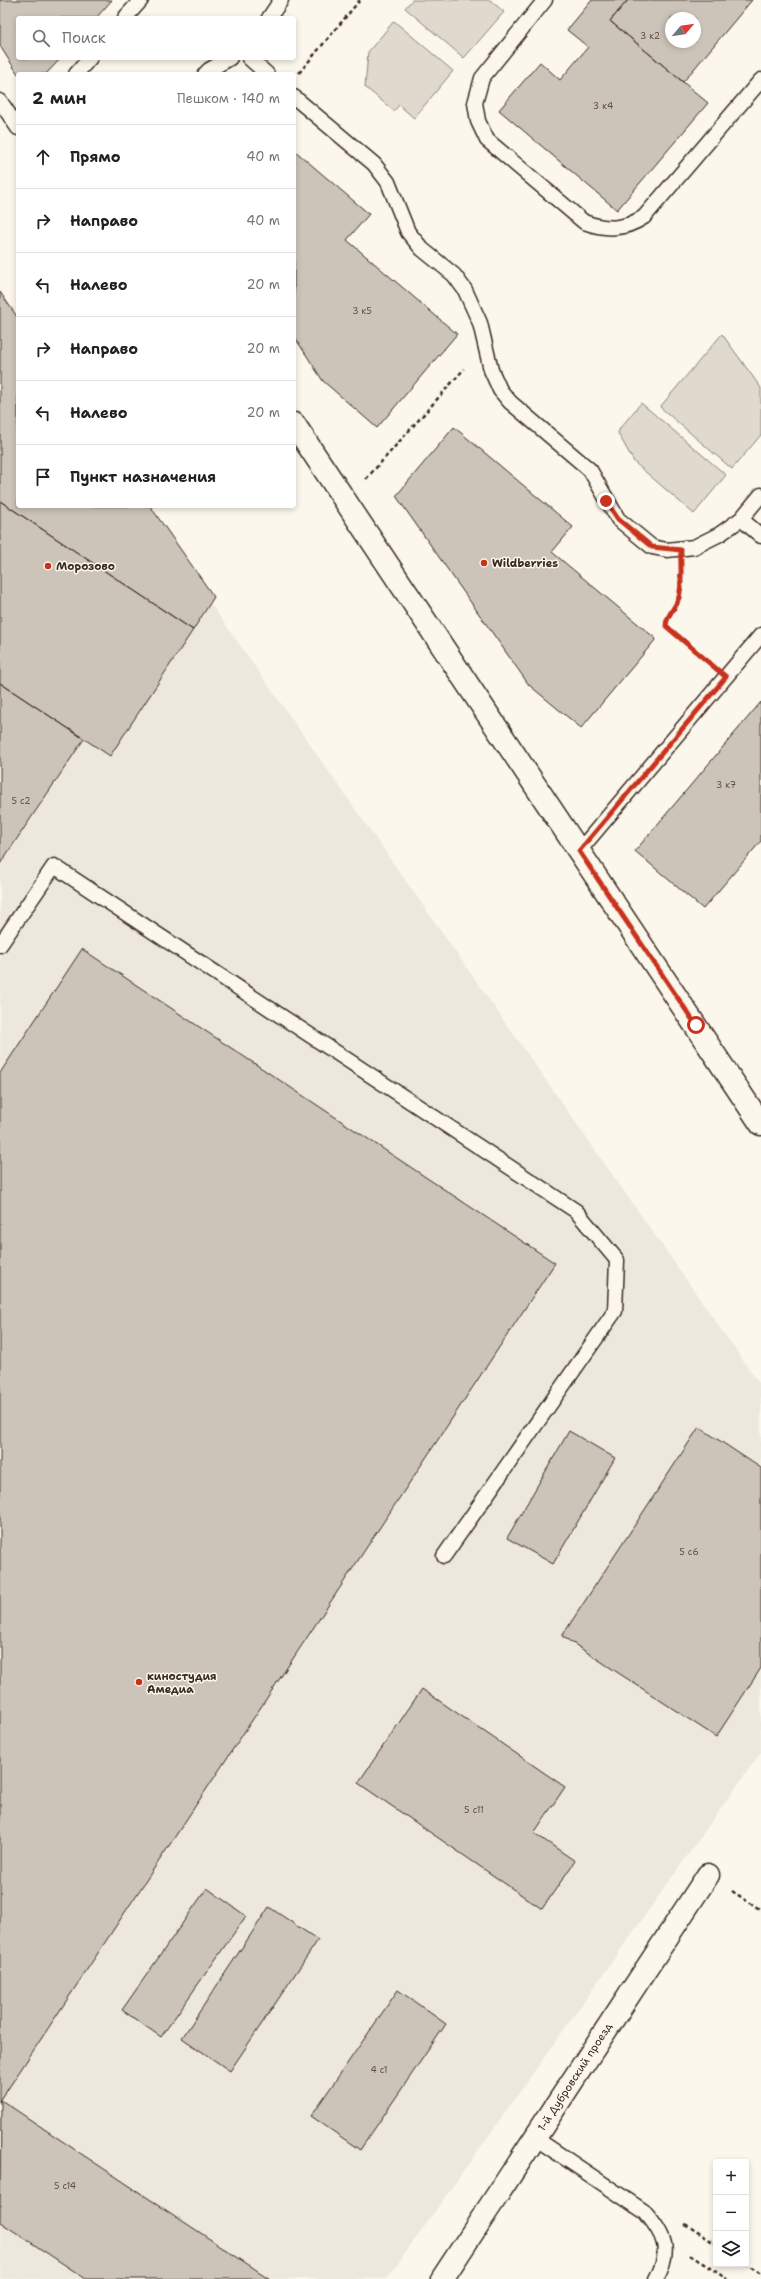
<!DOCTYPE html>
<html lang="ru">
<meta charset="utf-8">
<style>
body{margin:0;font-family:"Shantell Sans",sans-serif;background:#f6f6f6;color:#202124}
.controls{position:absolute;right:12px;bottom:12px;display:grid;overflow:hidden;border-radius:4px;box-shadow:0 2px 6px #0003}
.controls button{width:36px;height:36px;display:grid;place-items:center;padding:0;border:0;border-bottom:1px solid #e0e0e0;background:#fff;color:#202124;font:20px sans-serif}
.compass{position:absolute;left:665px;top:12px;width:36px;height:36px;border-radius:50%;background:#fff;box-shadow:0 2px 6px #0003;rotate:61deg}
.stop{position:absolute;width:12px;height:12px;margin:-9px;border:3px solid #c8321e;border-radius:50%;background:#fff}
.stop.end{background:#c8321e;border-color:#fff;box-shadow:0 1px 4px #0008}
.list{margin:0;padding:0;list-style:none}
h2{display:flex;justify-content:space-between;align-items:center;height:52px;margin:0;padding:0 16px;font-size:17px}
h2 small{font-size:13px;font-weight:400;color:#757577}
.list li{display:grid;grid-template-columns:26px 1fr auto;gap:12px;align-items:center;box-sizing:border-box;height:64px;padding:0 16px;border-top:1px solid #e0e0e0}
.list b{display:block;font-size:15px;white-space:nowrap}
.list em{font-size:13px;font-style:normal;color:#757577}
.icon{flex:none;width:22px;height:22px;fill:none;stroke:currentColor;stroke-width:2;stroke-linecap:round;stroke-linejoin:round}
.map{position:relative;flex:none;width:761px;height:2279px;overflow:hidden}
.search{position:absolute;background:#fff;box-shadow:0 2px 6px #0003;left:16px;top:16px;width:280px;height:44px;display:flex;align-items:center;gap:10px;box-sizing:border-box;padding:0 14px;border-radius:4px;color:#757577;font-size:15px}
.panel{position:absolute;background:#fff;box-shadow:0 2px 6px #0003;left:16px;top:72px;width:280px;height:436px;border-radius:4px}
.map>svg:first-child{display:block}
.built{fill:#ede8dd}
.green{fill:#dfd9ce;stroke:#8d8276}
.building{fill:#ccc4b9;stroke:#3b2a1e;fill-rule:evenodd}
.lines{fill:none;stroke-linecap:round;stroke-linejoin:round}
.service-casing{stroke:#3b2a1e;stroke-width:17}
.minor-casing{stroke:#3b2a1e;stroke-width:25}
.path{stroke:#3b2a1e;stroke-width:2.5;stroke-dasharray:4 3;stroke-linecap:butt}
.service{stroke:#fbf7ec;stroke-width:14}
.minor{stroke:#fbf7ec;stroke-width:22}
.route{stroke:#c8321e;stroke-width:5}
.poi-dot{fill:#c8321e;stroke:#fbf7ec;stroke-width:1.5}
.labels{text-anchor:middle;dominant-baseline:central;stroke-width:3;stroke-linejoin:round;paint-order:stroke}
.number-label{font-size:9px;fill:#5f5045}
.poi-label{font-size:11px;font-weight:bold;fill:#3b2a1e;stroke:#fbf7ec;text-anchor:start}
.street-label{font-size:11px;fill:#3b2a1e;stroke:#fbf7ec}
</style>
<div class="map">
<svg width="761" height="2279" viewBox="0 0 761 2279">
<rect width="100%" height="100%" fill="#fbf7ec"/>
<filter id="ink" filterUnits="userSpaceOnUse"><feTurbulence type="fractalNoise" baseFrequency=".025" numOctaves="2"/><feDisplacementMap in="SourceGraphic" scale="8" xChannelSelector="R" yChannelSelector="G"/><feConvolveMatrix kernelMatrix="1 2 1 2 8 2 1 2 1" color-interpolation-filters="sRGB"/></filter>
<g filter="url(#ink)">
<path class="built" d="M0,306l18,200h124l619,880v366l-374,527h-387z"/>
<path class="green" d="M412,0h78l14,12 -40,46 -59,-50z
M394,21l59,50 -39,47 -15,-13 -5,6 -29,-24 3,-35z
M722,334l39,54v47l-29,34 -72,-62z
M641,403l85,72 -32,39 -60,-52 -16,-29 2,-5z"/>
<path class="building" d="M0,0h112l-16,18h-78v40h43l-15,16h-28l-18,-28z
M592,0h36l-18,21 98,82 -91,107 -118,-100 41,-48 20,18 28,-33 -21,-17z
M628,0h124l-69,82 -73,-61zM671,18h24v24h-24z
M294,150l75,64 -22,26 110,94 -80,94 -54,-47 -29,-45z
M0,292l18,26v188h132l64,91 -21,33 -193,-129z
M454,427l119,100 -21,25 104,87 -75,89 -52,-43 -133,-189z
M0,501l193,129 -83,126 -110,-73z
M0,683l84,56 -84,125z
M761,702v139l-58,68 -68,-58z
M82,949l473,314 -555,838v-1028z
M699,1427l62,41v200l-45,69 -154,-101z
M569,1431l46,27 -62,106 -46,-26z
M422,1689l143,98 -31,46 41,28 -33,48 -184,-126z
M207,1888l39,28 -85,121 -39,-27z
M269,1907l49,33 -88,131 -48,-33z
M398,1990l48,34 -86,126 -49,-34z
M1,2100l76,51 193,128h-184l-86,-57z"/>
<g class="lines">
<defs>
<path id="service" d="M545,0l-63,78 -7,25 3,18 9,19 97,82c22,8 40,8 60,-5l117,-137
M125,18l16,-18
M269,18l12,-18
M249,58l18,16
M76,74l14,-16
M205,74l4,-4 21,-12
M294,97l80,67 14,18 20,50 14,17 32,26 11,15 15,33 11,47 9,20 10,12 80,68 28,49 34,28 15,3 27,-3 26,-13 21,-15 20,17
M0,101l18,27
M741,519l20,-24
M579,851l182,-216
M0,945l54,-79 522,345 41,49 -2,51 -171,245
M535,2138l110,74c20,23 27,39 11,67"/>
<path id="minor" d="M294,424l467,700
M442,2279l266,-404"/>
</defs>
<use href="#service" class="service-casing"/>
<use href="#minor" class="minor-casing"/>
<path class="path" d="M299,73l61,-73
M366,479l98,-110
M680,574c0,10 1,20 -2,29 -3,9 -12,13 -12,22l41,36
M732,1891l29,19
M685,2224l31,20
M690,2255l37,24
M745,2264l16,10"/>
<use href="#service" class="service"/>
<use href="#minor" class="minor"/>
</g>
</g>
<g class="lines" filter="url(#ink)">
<path class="route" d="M606,501l12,18 34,28 29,3c-1,15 2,33 -2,47 -3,11 -13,18 -13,29l60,51 -147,174 117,174"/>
</g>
<g class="poi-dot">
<circle cx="484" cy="563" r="4"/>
<circle cx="48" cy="566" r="4"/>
<circle cx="139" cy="1682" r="4"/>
</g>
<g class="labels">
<g class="number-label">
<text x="650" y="36">3 к2</text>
<text x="603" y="106">3 к4</text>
<text x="362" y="311">3 к5</text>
<text x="726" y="785">3 к7</text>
<text x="21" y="801">5 с2</text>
<text x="689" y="1552">5 с6</text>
<text x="474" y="1810">5 с11</text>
<text x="379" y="2070">4 с1</text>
<text x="65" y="2186">5 с14</text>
</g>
<g class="poi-label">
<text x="492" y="563">Wildberries</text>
<text x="56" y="566">Морозово</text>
<text x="147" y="1676">киностудия<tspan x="147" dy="13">Амедиа</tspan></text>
</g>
<g class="street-label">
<text transform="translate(575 2077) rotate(-57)">1-й Дубровский проезд</text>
</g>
</g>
</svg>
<div class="controls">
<button>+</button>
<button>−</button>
<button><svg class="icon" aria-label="layers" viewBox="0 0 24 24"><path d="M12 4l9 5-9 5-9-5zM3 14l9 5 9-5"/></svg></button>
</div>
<svg class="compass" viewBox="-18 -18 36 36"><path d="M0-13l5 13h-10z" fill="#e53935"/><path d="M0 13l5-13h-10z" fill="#757577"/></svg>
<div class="stop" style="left:696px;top:1025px"></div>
<div class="stop end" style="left:606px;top:501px"></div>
<div class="search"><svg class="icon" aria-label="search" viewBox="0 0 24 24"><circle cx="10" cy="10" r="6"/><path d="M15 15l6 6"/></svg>Поиск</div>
<section class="panel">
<h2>2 мин<small>Пешком · 140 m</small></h2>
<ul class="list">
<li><svg class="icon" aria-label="ahead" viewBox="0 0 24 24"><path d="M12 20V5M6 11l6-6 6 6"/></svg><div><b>Прямо</b></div><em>40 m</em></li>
<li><svg class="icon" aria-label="right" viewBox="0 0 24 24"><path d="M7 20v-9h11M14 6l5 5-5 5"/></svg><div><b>Направо</b></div><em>40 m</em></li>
<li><svg class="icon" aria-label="left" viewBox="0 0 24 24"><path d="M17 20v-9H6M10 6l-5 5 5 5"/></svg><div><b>Налево</b></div><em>20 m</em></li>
<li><svg class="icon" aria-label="right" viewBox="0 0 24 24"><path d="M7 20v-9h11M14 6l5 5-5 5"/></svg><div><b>Направо</b></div><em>20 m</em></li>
<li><svg class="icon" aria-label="left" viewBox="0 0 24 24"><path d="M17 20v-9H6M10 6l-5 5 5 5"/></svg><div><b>Налево</b></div><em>20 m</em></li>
<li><svg class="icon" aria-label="arrive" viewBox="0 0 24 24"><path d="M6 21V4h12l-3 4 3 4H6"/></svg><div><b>Пункт назначения</b></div></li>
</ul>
</section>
</div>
